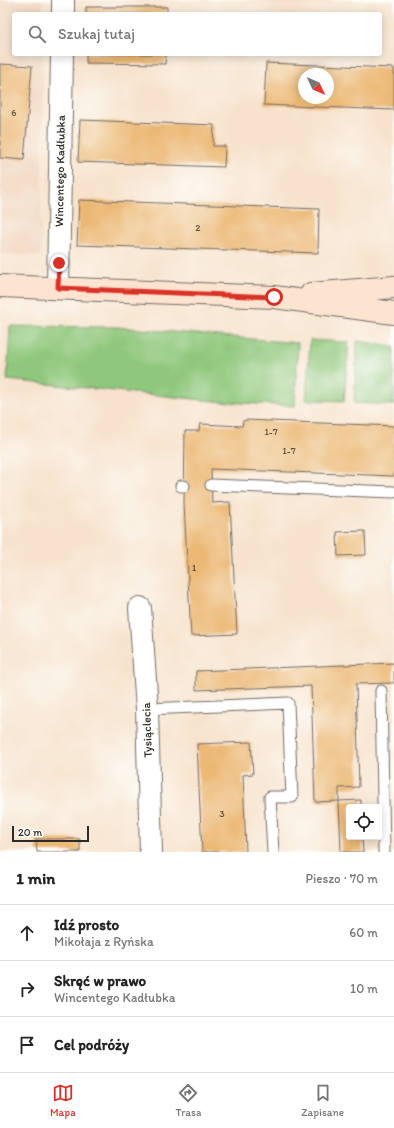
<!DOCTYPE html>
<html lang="pl">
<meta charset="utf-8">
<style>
body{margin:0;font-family:Itim,sans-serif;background:#f2f2f2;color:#222}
.controls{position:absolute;right:12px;bottom:12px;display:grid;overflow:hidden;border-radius:4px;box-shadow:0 2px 10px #0003}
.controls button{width:36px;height:36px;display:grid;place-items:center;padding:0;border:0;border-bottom:1px solid #e0e0e0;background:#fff;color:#222;font:20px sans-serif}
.compass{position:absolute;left:298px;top:68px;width:36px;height:36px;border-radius:50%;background:#fff;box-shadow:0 2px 10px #0003;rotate:134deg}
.scale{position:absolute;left:12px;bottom:10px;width:77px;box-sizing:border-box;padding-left:4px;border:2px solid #2b2b2b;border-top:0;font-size:11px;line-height:14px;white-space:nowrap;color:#2b2b2b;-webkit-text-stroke:3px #fdfcf7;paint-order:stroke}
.stop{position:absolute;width:12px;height:12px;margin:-9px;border:3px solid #d93025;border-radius:50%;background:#fff}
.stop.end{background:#d93025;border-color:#fff;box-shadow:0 1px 4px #0008}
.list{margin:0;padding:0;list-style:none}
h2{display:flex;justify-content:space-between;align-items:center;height:52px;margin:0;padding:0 16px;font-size:17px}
h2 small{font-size:13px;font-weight:400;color:#767676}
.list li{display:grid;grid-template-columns:26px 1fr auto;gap:12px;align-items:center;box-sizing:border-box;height:56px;padding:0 16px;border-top:1px solid #e0e0e0}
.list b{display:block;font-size:15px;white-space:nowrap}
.list p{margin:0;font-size:13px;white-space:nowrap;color:#767676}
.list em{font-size:13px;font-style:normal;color:#767676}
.icon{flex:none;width:22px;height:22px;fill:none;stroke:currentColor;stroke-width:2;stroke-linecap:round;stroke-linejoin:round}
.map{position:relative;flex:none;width:394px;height:852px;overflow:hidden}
.search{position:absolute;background:#fff;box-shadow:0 2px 10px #0003;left:12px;right:12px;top:12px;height:44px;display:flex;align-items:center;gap:10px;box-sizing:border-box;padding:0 14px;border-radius:4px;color:#767676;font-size:15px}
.sheet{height:220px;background:#fff}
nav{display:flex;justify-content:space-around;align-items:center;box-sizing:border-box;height:56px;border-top:1px solid #e0e0e0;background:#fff;font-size:11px;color:#767676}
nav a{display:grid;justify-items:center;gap:2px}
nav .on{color:#d93025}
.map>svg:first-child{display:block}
.built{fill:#f1d5bd}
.green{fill:#8fc77b;stroke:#5d7953}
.building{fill:#ecb874;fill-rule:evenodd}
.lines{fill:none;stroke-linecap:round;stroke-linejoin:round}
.lane-casing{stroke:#726b64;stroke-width:13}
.street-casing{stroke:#726b64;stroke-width:24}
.secondary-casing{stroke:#726b64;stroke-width:24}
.lane{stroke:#fff;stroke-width:11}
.street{stroke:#fff;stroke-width:22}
.secondary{stroke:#fde4d1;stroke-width:22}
.route{stroke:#d93025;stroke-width:5}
.labels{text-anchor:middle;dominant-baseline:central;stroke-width:3;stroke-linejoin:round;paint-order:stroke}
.number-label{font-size:10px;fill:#5b4e3d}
.street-label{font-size:12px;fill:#2b2b2b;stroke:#fdfcf7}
</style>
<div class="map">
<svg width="394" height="852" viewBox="0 0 394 852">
<rect width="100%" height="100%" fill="#fdfcf7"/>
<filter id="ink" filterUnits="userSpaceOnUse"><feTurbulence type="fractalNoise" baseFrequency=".025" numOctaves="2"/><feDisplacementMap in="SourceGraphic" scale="8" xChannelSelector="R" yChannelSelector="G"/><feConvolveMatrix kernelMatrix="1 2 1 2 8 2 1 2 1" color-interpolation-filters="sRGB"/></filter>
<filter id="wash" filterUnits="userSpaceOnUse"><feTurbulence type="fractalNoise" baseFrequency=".012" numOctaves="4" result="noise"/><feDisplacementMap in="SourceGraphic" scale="16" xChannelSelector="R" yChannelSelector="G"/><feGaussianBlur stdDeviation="0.9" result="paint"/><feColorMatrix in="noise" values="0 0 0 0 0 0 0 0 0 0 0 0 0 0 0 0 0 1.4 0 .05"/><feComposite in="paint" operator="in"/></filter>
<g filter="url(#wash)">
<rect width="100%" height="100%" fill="#f7e3cd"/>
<path class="built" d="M0,0h43v14h-29v40h29l-2,202 -41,-2z"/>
<path class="green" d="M10,326l108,1 180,16 -3,63 -72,-4 -216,-22z
M310,340l39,2 -5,59 -38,-1z
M357,341l37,5v59l-40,-2z"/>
<g id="blocks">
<path class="building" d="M86,7h81v7h-81z
M86,54h80l-1,10 -79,-1z
M266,63l128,5v42l-130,-5zM304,74h24v24h-24z
M0,64l32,2 -8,94 -24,-2z
M80,120l134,5 -1,21h12l-1,21 -146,-5z
M79,200l240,9 -1,44 -241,-8z
M246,420l148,6v50l-183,-7 1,34 18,-1 7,132 -46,2 -7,-132 1,-73h14l1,-7 42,2 1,-5z
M365,531l1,24 -28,1 -1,-24z
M394,663v20l-38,1 3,103 -20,1v13l-24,1 -4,-116 -115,4v-19z
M251,742l2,32 -10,1 3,77h-44l-5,-108z
M361,800v7h-12v30h13l1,15h-22l-2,-51z
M36,839h44v13h-43z"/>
</g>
</g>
<g filter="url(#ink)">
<use href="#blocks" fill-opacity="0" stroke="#726b64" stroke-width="1"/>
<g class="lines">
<defs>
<path id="lane" d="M211,485l183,7
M181,486h3
M381,691l3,161
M147,709l141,-6 4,94h-22l3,55"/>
<path id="street" d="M63,14v-14
M58,288l4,-234
M140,608l7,101 4,143"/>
<path id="secondary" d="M0,286l274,11 120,16
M311,294l83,-7"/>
</defs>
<use href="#lane" class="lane-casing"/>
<use href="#street" class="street-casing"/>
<use href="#secondary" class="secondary-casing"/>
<use href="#lane" class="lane"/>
<use href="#street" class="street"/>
<use href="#secondary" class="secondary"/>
</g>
</g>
<g class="lines" filter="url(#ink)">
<path class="route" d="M59,263l-1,25 216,9"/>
</g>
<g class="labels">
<g class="number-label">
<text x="14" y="112">6</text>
<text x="198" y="227">2</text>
<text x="271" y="431">1-7</text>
<text x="289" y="450">1-7</text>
<text x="194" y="567">1</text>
<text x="222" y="813">3</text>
</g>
<g class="street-label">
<text transform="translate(60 171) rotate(-89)">Wincentego Kadłubka</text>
<text transform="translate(147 730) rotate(-92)">Tysiąclecia</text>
</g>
</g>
</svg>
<div class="controls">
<button><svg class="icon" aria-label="locate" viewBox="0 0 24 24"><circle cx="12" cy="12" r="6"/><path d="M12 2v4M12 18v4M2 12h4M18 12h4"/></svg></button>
</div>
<svg class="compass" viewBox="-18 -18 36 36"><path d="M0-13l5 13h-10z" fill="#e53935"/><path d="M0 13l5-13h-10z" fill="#767676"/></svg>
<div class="scale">20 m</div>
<div class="stop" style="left:274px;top:297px"></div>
<div class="stop end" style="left:59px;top:263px"></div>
<div class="search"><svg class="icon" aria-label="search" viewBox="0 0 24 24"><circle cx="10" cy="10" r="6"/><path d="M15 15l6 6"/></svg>Szukaj tutaj</div>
</div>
<section class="sheet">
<h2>1 min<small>Pieszo · 70 m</small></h2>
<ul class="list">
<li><svg class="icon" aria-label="ahead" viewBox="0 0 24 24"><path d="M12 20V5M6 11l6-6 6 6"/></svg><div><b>Idź prosto</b><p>Mikołaja z Ryńska</p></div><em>60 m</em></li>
<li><svg class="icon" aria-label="right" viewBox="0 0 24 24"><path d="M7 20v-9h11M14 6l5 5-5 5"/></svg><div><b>Skręć w prawo</b><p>Wincentego Kadłubka</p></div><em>10 m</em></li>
<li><svg class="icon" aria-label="arrive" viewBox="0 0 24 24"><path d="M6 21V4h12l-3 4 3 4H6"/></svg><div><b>Cel podróży</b></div></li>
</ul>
</section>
<nav>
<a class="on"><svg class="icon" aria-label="map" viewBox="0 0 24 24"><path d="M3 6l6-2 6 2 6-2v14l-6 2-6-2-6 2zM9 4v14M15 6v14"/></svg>Mapa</a>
<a><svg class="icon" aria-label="directions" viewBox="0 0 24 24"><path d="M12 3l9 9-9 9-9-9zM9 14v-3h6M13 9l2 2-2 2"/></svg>Trasa</a>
<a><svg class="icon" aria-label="saved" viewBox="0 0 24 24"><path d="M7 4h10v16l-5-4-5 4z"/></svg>Zapisane</a>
</nav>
